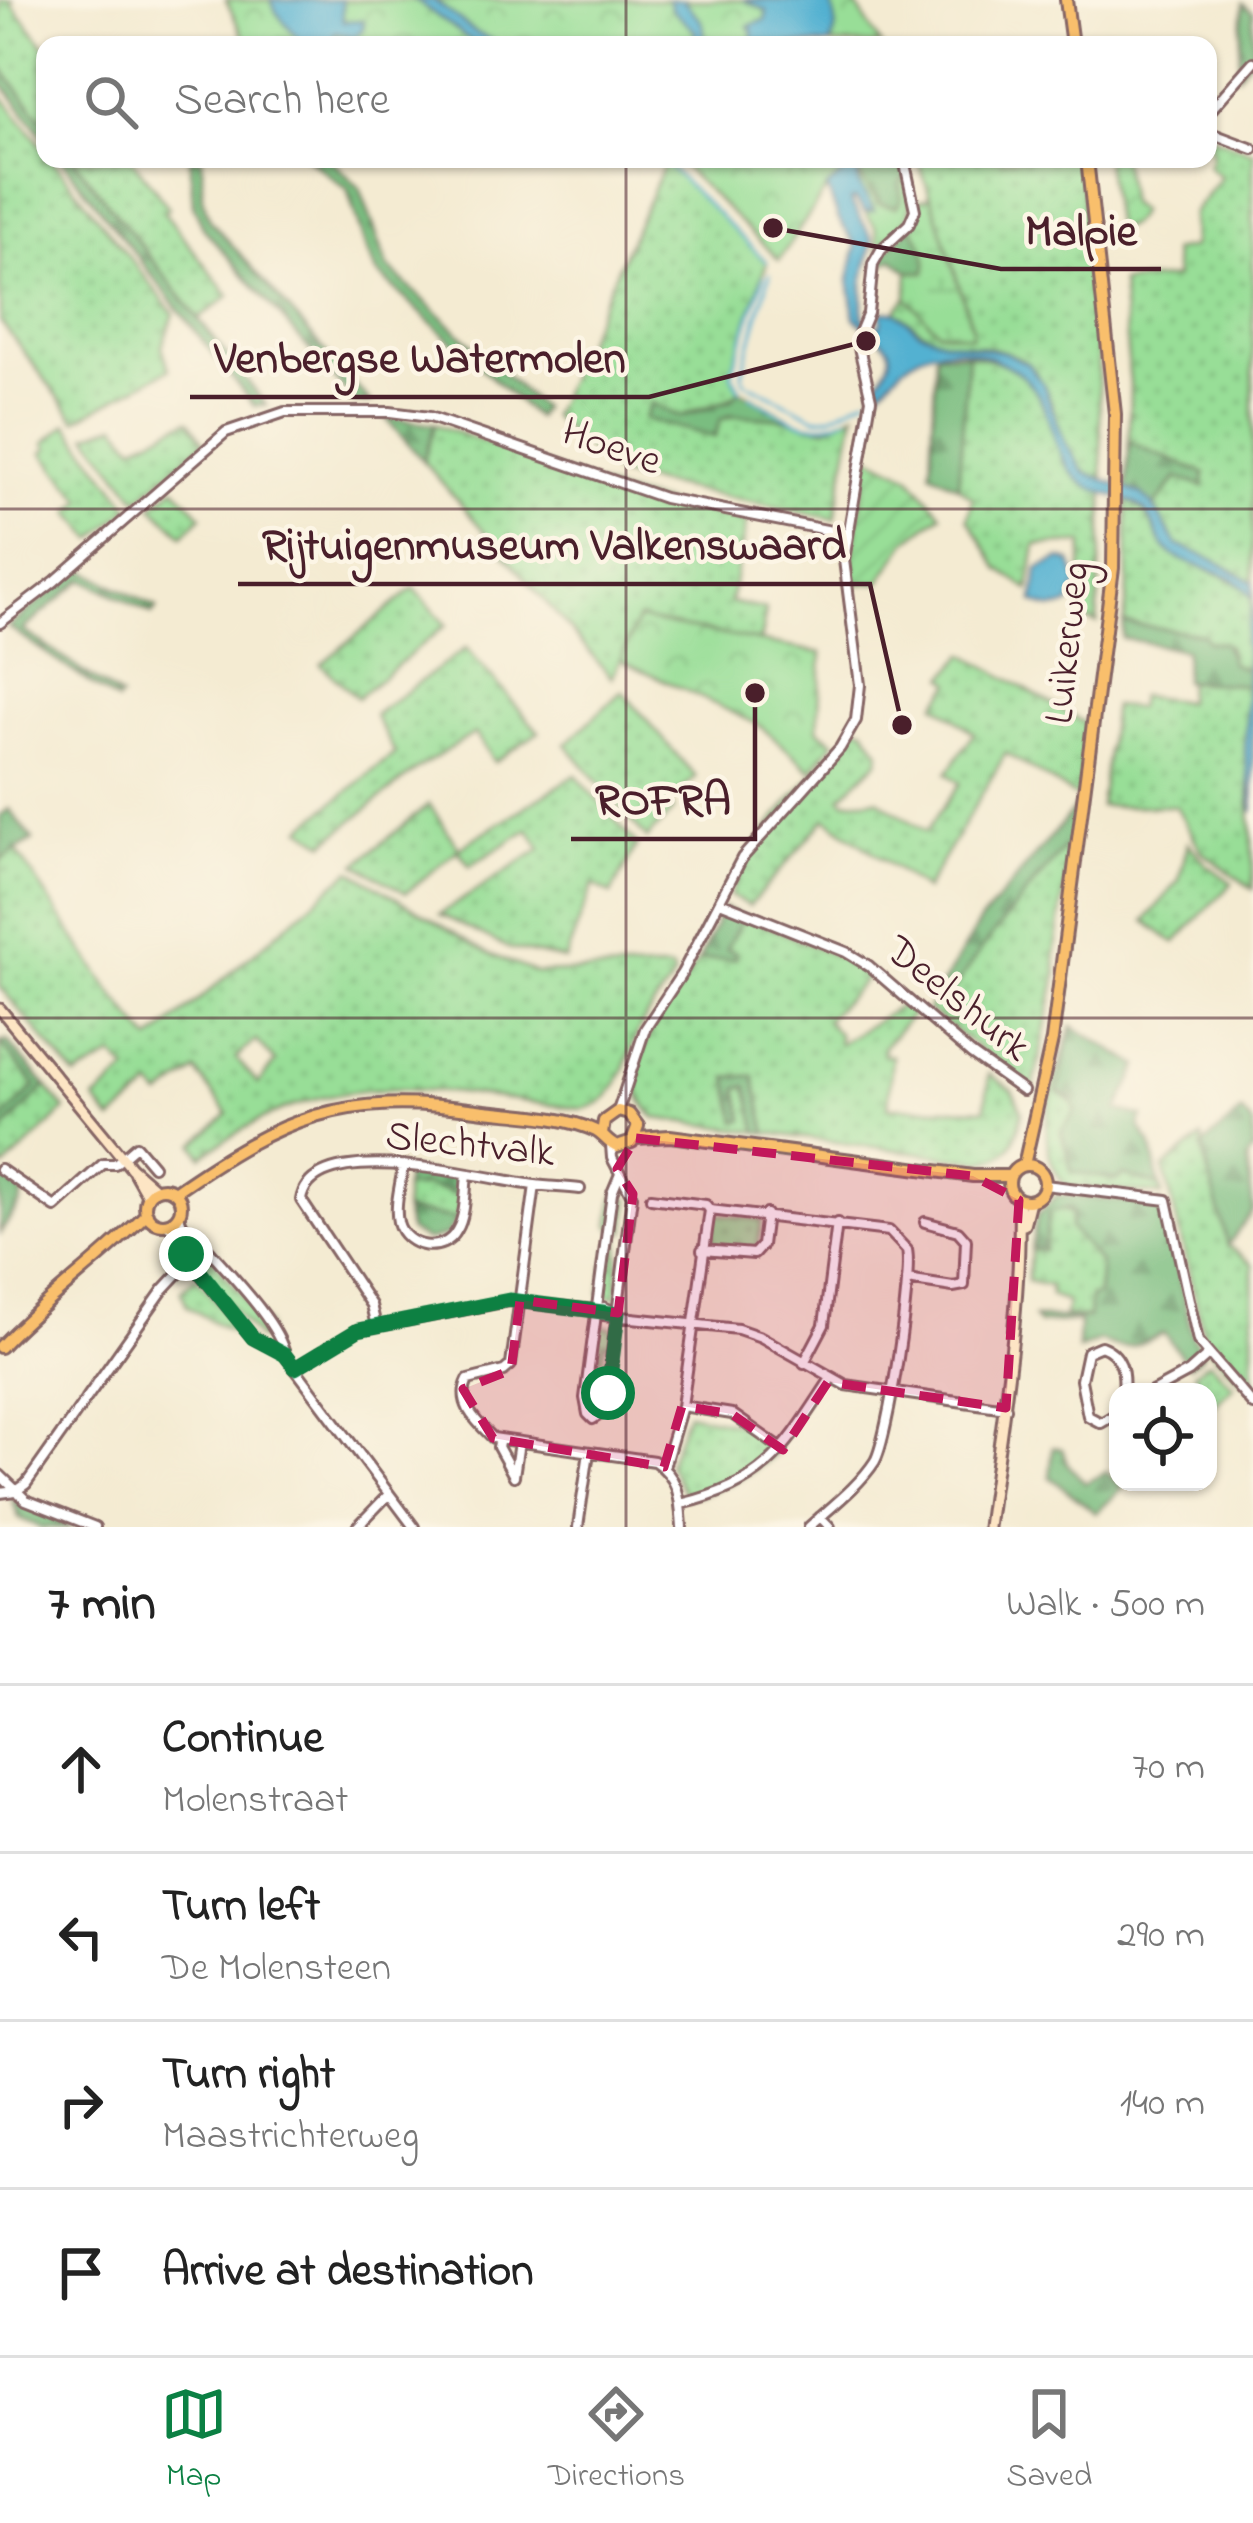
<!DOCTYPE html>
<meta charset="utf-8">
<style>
body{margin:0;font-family:"Indie Flower",sans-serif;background:#f2f2f2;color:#222}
.controls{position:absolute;right:36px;bottom:36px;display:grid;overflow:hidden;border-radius:24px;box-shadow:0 3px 9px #0004}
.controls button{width:108px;height:108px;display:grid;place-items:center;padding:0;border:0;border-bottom:3px solid #e0e0e0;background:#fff;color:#222;font:60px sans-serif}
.stop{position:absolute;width:36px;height:36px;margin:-27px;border:9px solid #0b8043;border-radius:50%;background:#fff}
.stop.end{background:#0b8043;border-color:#fff;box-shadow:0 3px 12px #0008}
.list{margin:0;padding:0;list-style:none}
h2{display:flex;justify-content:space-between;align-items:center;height:156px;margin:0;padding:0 48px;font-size:51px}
h2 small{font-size:39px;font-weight:400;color:#767676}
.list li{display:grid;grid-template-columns:78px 1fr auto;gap:36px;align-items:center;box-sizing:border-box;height:168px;padding:0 48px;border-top:3px solid #e0e0e0}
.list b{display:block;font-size:45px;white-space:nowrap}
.list p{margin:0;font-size:39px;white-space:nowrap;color:#767676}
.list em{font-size:39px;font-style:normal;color:#767676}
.icon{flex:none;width:66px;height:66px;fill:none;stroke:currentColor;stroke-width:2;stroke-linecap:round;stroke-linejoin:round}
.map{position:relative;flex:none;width:1253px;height:1527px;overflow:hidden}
.search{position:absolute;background:#fff;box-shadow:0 3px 9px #0004;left:36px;right:36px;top:36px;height:132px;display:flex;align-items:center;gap:30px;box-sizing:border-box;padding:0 42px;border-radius:24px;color:#767676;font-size:45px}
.sheet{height:828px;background:#fff}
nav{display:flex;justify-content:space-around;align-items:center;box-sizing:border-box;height:168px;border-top:3px solid #e0e0e0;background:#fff;font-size:33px;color:#767676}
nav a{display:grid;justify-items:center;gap:6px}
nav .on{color:#0b8043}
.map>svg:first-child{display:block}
.grass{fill:url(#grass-dots);stroke:#717e61;stroke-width:3;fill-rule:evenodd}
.forest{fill:url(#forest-firs);stroke:#626e56;stroke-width:3}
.wetland{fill:url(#wetland-marsh);stroke:#717e61;stroke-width:3}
.park{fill:url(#park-crowns);stroke:#717e61;stroke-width:3}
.garden{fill:url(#garden-furrows);stroke:#717e61;stroke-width:3}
.water{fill:#53b1d1;stroke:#4e687e;stroke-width:3}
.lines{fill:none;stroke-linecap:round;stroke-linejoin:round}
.stream{stroke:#53b1d1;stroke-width:3}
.street-casing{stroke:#866665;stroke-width:14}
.secondary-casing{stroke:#866665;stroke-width:15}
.primary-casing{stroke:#866665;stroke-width:16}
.street{stroke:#fff;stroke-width:8}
.secondary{stroke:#fde5c4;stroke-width:9}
.primary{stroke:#f9bf6c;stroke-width:10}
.route{stroke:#0b8043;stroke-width:15}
.marked{fill:#c2185b;fill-opacity:0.2;stroke:#c2185b;stroke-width:9;stroke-dasharray:24 15;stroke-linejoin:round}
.grid{fill:none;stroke:#4a1f2b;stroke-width:3;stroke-opacity:0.55}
.labels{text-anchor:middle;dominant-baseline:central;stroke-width:9;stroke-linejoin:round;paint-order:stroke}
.street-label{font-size:42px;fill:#4a1f2b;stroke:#fcf5e5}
.leader{fill:none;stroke:#4a1f2b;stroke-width:4.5}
.callout-dot{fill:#4a1f2b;stroke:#fcf5e5;stroke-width:4.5}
.callout-label{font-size:45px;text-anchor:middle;font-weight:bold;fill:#4a1f2b;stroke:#fcf5e5;stroke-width:9;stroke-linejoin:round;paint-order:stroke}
</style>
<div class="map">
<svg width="1253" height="1527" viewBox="0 0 1253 1527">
<defs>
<pattern id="grass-dots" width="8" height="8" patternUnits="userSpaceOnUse" patternTransform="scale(3)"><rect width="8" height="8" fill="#98de97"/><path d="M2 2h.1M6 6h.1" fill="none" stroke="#84be82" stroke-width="1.8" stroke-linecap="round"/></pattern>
<pattern id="forest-firs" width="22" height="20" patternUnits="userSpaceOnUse" patternTransform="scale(3)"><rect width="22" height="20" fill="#7abd80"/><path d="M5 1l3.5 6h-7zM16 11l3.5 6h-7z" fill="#669969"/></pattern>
<pattern id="wetland-marsh" width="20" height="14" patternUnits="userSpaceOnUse" patternTransform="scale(3)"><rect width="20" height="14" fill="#98de97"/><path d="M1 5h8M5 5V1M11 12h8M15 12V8" fill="none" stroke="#84be82"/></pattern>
<pattern id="park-crowns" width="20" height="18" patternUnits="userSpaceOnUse" patternTransform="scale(3)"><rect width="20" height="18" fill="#98de97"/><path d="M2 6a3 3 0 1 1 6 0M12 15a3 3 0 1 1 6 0" fill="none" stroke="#84be82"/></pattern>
<pattern id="garden-furrows" width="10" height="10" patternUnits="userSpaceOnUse" patternTransform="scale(3)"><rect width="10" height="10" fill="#98de97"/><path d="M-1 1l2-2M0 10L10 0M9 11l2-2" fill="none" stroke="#84be82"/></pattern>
</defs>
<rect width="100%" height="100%" fill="#fcf5e5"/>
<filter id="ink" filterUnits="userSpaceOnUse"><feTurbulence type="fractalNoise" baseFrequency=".00833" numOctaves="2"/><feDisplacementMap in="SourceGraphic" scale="24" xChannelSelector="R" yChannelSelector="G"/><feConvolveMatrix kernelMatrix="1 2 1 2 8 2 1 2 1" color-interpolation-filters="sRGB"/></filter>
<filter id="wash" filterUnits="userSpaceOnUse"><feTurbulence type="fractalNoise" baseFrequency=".004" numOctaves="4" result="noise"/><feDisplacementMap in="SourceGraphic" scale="48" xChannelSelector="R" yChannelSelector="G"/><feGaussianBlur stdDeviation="2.7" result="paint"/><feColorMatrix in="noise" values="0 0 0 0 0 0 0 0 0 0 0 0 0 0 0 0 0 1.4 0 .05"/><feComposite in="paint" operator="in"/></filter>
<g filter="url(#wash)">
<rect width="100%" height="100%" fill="#f4ebd2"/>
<path class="grass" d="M0,0h13l-2,3 34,43v78l-45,-58z
M0,93l45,57v9h7l122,155 -12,32 7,23 -93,51 -76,-99z
M1208,135l45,17v430l-38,-22 -38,-15 -23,-38 23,-29 25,8 3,-12 -76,-32 1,-58 -9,-101 54,-5 -3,-27 21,-4 -1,-33 29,-37 -13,-11 4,-10z
M73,159h59l37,49 -5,4 65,84 -30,23z
M918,159h161l18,188 6,134c-49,-14 -40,-82 -72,-114 -24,-23 -59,-20 -89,-27 -19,-4 -30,-19 -47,-29l12,-14 31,34 33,5 1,-10z
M665,163l102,99 -36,112 9,16c-16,18 -40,14 -59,27l-29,-14 -7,15 75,2c31,-13 74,2 105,8l30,-15 -20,106 -218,-44 -66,-59z
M968,354c19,4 38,8 53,20 40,33 25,101 83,119l-7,130 -18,-5 4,-75 -47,2 -7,45 -30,-21 -31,-51 5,-20 -15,-12z
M189,420l15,22 -66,57 -50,-64 29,-11 17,22z
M67,424l63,83 -36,32 -24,-27 13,-12 -40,-47 6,-5 -4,-5z
M435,424l185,69 127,28 -17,81 36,8 -6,32 -122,-23 -26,59 -189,-217z
M175,487l27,29 -19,19 -31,-29z
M1127,500c30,13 24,38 44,52 25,18 57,19 80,42l1,14 -8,33 3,29 -16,-7 -3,-17 -21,-5 -4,-6 -79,-12 4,-35z
M414,588l32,37 -89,73 -36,-34z
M466,648l73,84 -45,30 -19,-29 -58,36 -92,74 -23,-15 93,-75 -21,-38z
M965,654l121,70 -8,74 -72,-45 -81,137 -99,-72 -77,88 -19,-10c24,-65 81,-117 126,-169l8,1 16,24 -2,9 -37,36 3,4 34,-2 48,33 34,-49 -13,-10 27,-40 -38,-29 16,-21 -7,-6z
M1187,682l60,3c-3,69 6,135 6,204l-51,-37 -26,-46h-76l13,-100 24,2 2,-12 47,6z
M622,691l74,86 -28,25 6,8 -27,29 -81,-95z
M576,775l61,70 -26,49 -18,-9 -28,75 -57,-12 -68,-34 101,-65 -12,-20 -59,37 -12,-16 -52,43 -49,-29 72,-60 30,44z
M1072,838l-17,117 2,19 -24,116 -105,-80 12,-22 8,9 41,-58z
M1188,843l18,21 26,19 -57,60 -30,-22 34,-41z
M16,850l94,140 41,51 200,-171 138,84 47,19 128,-4 7,1 3,7c-10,17 -24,31 -33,49 -17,31 -17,76 -59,83 -149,-18 -249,-50 -380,47l-7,-12 33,-30 -32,-43 -35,26 -9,-10 -40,34 -17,-21 33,-29 -15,-15 -37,21 -76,-90v-127zM256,1040l19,22 -17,22 -22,-26z
M744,916l128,56 -46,48 12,14 1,10 66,-41 9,9 -30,34 -1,9 9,1 -4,51 97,2 4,-35 23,16 10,21c-5,26 -10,48 -40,50l-215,-28 -14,-57 -24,1 15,43 -7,-33 11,-1 10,46 -102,-14c-51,-44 16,-117 43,-158l36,-2 -10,-8z
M1072,1026l-14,66 15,10 3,10 -5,6 1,54 52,3 36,11 2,9 -96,-9c-39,-45 -9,-109 6,-160z
M0,1043l36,43 -36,37z
M46,1086l19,24 -60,58 -5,-4v-30z
M1202,1138l26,107 25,19v127l-41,-39 -7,-13 -41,-171z
M419,1185l42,10 -4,24 -53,-8v-24l14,1z
M614,1197l16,2 -4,33 -6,-4 -3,69 -17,-2 5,-31 6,4 5,-37 -6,-6z
M1061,1207l11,7 -2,14 31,36 -3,32 -10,23 -23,-3 2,-14 -17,-6v-10l-23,-5 4,-32 13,1 5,-38z
M715,1213l47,7 -4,28 -8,4 -39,-6z
M195,1243l7,3 65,80 -1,10 -8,3 -68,-81 -2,-10z
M196,1277l49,61 7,7 -65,-39 -6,-15z
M597,1325l16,2 -2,18 -6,-3 -3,28 5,5 -3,16 -5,5 -11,-8 3,-20 6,3 3,-27 -5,-6z
M1209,1361l25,25 -26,24v-18h-7l-7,-20z
M687,1413l56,12 33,28c-27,22 -55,39 -90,44l-18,-33z"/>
<path class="forest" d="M1243,4l10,8v44l-15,18z
M0,66l45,58v15l-45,-59z
M61,159h12l193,246 -12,1z
M190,159h12l1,41 7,20 160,182h-15l-151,-173 -11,-24z
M308,159h22l30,29 28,79 153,141 -5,10 -159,-145 -11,-23 -19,-61z
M858,159h44l4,17 -6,7 1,17 -5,7 -18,-4 -18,-27z
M911,226c9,11 19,32 14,46h-16l-16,-13 -14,7 -2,-5z
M936,352l32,2 -10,132 -27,-14z
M740,390l51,29 -60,-4 -11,5 -5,17 -71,-18 7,-16 29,14 51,-17z
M385,417l50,7 -12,37z
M1129,442l76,32 -2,12 -26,-8 -23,29 -13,-13 -14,-5z
M82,569l75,39 -5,6 -69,-35 -60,51 98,68 -4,4 -109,-75z
M1124,623l79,11 4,7 17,2 7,20 16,7v15l-63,-4 1,-31 -63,-12z
M1076,807l-4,31 -83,101 -41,58 -8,-9 39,-65z
M9,809l24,31 -33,20v-44z
M723,908l21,8 -18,33 9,3v7l-36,1z
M1072,1026l67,40 -21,44 25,7 -4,9 12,18 9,42 -36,-11 -7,5 -45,-8 -11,-41 15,-20 -3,-9 -15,-10z
M7,1041l39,45 -46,48v-11l36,-37 -36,-43z
M754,1076l13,57 -9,-1 -11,-46 -9,2 6,32 -7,1 -9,-44z
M1241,1112l12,13v25l-6,9 6,51 -25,35 -26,-98z
M407,1171l53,6 1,18 -41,-10 -1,3 -15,-1z
M0,1176l23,17 -3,11 -20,29z
M1057,1195l106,10 29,130 11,20 -14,11 -25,-33c-26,11 -38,21 -64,8l-22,9 1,-29 -40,3 -5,-6h54l3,-22h7l3,-32 -31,-36 2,-14 -5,-6 -18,4 -5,38 -13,-1 6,-33z
M404,1211l53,8 -11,17 -19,5 -18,-10z
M1053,1447l9,2 5,14 18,20 21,-11 17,16 -27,25 -46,-36z
M12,1500l7,3 53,24h-31l-22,-9z"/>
<path class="wetland" d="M860,176l18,27 18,4 5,-7 -1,-17 6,-7c10,42 2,44 -27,73l-3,-21 -11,-16 9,-2 -16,-27z
M931,197l41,130 -1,9 -33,-5 -31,-33 2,-26h16c5,-14 -6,-35 -14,-46l7,-25z"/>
<path class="park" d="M226,0h627l28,45h-634z
M675,159h187l-35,29 -48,72z
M1105,159h17l7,44 10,8c-5,11 -11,18 -24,17z
M638,619l184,34 -4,76 16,13 -23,28 -52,-45 -138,-65z"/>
<path class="garden" d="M869,455l41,21 32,38 -34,26 -28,42 -25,2 -2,-29z"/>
<path class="water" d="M271,0h71l1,21 21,-1 -1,9 -9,9 -18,-6 -6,13h-26l-28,-33z
M415,0h19l39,31 29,14 -29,-3z
M668,0h15c15,18 25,21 20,45h-10l2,-14 -23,-21z
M743,0h86c8,16 10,29 0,45h-48l-29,-5 1,-9 -5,-5 17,-6 2,-9z
M842,159h16v24l16,27 -9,2 -10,-13 -5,1 23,40 -10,42v36l15,10 4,-7 -2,-9 15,-1 26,21 22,8 61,12 24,12 15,19 22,59 19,30 57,22 11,10 25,41 38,15 38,22v18c-18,-35 -66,-29 -86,-50 -14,-14 -12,-35 -31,-46 -16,-9 -36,-9 -52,-20 -30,-22 -29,-59 -46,-89 -19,-32 -70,-52 -107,-44 -24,6 -41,29 -57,47l-1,-9c32,-45 17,-40 -18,-71l-6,-38 7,-35 -17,-25 -12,-32 17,-15z
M1061,559l10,3 7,21 -9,22c-13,6 -23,4 -35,-3l4,-33z
M1253,602v210l-8,-57 2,-93 -3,-21z"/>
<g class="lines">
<path class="stream" d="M665,163l102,99
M770,274l-28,99 3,9 72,36 14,-2 36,-19
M740,390l-9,-16 33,-98
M750,396c34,19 60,42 98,20"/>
</g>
</g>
<g filter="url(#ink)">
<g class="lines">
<defs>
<path id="street" d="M1208,113l45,-51
M1208,132l45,17
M0,623l55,-42 171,-149 59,-20h105l40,5 234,81 183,36
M720,902l126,50 23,14 102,88 52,37
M618,1111l27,-82 37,-56 60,-115 98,-110 16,-28 4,-35 -16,-125 27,-161 -14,-60 11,-26 5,-49 8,-14 28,-26 6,-14 -11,-51
M611,1145l1,13 20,38 -25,197 -8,22 -6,4 -5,-5 -3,-16 27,-205 8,-19
M403,1166c-2,17 -9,39 -5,56 7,27 46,33 59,8 9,-15 8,-39 10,-56
M0,1169l55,38 48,-43h12l21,-18 17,20
M535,1185l-24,180 -7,6 -36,9c-12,24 9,42 25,58l161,23c26,17 26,38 28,66
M1045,1185l122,15 31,141 55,64
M651,1198l55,7 4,5 179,21 18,19c6,25 -19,189 -32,211 -16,25 -44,46 -66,66
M179,1215c4,19 19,22 31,36 22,25 69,73 75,104l129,172
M166,1224l13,10 11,27 63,77 31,16
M702,1250l52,4 8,-9 4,-31
M907,1280l46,7 11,-2 2,-45 -8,-9 -33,-9
M595,1310l8,5 135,14 23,8 85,48 160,23
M376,1326l-5,-21 -70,-105c11,-68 191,-19 234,-15 13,2 30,2 45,4
M804,1363l20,-38 13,-102
M295,1368l63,-38 151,-29 86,9 9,-3 13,6
M1152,1392l37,-20 19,-17
M682,1406l50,8 51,36
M1118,1413l-17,10 -13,-7 -7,-36 6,-28 14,-6c21,8 24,26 22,46
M500,1439l-2,8 16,29 5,-34
M664,1467l18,-61 28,-196
M0,1475l26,25 69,27
M0,1493l16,-2 10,-7 137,-194 27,-29
M681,1504c86,-21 103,-54 149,-124
M820,1517l10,10
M357,1527l32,-33
M578,1527l11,-75"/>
<path id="secondary" d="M0,1009l131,159 25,22
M134,1172l14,25
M1024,1225l6,-24
M988,1527c14,-109 34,-217 31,-327"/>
<path id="primary" d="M1066,0l6,45
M636,1138l34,-2 303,40h37
M1009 1183a18 18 0 1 1 36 0a18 18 0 1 1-36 0Z
M1024,1165l28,-125 61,-472 2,-154 -28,-255
M145 1206a18 18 0 1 1 36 0a18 18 0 1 1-36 0Z
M174,1192c110,-76 167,-100 303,-82 38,5 83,5 119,21 8,4 11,12 21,16l15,-5 6,-16 -9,-12 -11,-3 -14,10 -2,13
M0,1347c46,-49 100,-86 147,-134"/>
</defs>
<use href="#street" class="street-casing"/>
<use href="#secondary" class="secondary-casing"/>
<use href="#primary" class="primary-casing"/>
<use href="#street" class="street"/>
<use href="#secondary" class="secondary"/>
<use href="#primary" class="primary"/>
</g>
</g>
<g class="lines" filter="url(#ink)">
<path class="route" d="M186,1254l67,84 32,17 10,13 63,-38 151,-30 109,14 -10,79"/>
</g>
<path class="marked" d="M636,1138l337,38 46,24 -13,208 -178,-26 -45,68 -51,-36 -50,-8 -18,61 -171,-29 -30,-49 48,-19 9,-70 98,13 15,-119 -16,-25z"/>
<path class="grid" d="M626,0v45M626,159v1368M0,509h1253M0,1018h1253"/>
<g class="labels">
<g class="street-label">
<text transform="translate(611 448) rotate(19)">Hoeve</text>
<text transform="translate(1069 643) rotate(-84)">Luikerweg</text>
<text transform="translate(957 1000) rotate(39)">Deelshurk</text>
<text transform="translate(470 1146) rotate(6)">Slechtvalk</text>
</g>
</g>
<path class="leader" d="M773 228L1001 269H1161M866 341L649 397H190M902 725L870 584H238M755 693L755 839H571"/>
<g class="callout-dot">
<circle cx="773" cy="228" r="12"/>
<circle cx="866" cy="341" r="12"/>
<circle cx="902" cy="725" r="12"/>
<circle cx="755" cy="693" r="12"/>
</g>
<g class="callout-label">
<text x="1081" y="245">Malpie</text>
<text x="420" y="372">Venbergse Watermolen</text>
<text x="554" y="559">Rijtuigenmuseum Valkenswaard</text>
<text x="663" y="814">ROFRA</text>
</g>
</svg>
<div class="controls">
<button><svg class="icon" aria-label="locate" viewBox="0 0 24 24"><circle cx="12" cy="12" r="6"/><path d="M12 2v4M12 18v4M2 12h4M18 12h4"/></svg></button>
</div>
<div class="stop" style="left:608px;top:1393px"></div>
<div class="stop end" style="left:186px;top:1254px"></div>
<div class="search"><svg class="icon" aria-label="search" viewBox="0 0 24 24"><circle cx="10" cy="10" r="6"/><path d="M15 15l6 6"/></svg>Search here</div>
</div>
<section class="sheet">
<h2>7 min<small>Walk · 500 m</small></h2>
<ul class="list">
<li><svg class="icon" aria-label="ahead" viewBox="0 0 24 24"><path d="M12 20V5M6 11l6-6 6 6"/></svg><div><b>Continue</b><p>Molenstraat</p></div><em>70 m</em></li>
<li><svg class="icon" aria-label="left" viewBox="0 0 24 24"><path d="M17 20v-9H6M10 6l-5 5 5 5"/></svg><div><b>Turn left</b><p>De Molensteen</p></div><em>290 m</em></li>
<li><svg class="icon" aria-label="right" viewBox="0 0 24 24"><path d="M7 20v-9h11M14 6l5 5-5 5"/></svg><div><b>Turn right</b><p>Maastrichterweg</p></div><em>140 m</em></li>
<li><svg class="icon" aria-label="arrive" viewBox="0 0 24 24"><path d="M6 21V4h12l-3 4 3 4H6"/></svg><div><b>Arrive at destination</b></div></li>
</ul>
</section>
<nav>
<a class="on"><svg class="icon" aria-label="map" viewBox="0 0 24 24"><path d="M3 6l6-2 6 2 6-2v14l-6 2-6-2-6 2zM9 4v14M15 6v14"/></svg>Map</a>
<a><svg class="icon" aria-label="directions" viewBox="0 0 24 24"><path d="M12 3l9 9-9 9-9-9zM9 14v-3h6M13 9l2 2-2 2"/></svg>Directions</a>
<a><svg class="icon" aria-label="saved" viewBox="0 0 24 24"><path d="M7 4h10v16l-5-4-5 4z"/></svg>Saved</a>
</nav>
